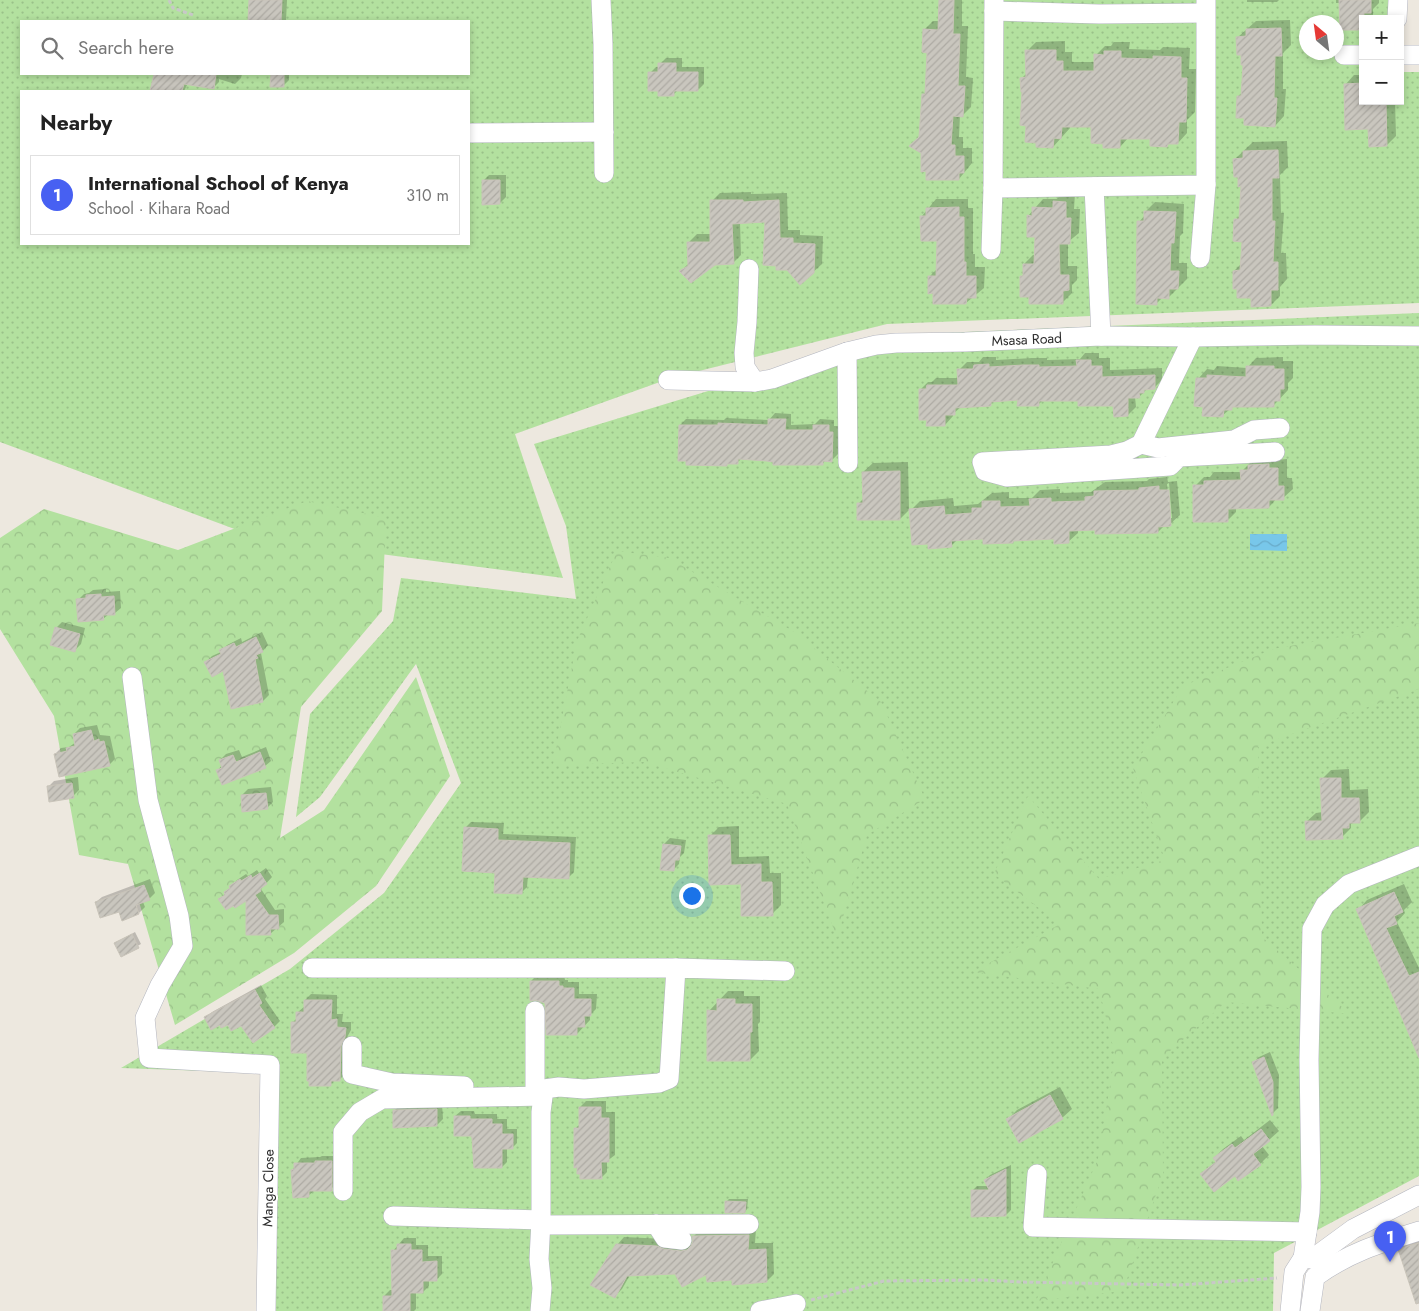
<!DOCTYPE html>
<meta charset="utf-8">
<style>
body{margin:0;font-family:Jost,sans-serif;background:#f6f6f6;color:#222}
.controls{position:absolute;right:15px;top:15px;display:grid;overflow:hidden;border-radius:0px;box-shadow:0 2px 8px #0003}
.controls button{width:45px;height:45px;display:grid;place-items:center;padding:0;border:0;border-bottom:1px solid #e0e0e0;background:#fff;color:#222;font:25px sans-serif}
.compass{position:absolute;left:1299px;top:15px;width:45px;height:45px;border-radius:50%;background:#fff;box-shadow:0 2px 8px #0003;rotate:331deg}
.you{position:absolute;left:691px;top:895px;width:18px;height:18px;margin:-12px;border:4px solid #fff;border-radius:50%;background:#1a73e8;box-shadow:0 0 0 8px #1a73e833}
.badge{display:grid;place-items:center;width:32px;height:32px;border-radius:50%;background:#4760f2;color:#fff;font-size:16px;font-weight:700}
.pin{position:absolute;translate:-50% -41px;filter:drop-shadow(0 1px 2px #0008)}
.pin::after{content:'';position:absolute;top:26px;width:18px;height:15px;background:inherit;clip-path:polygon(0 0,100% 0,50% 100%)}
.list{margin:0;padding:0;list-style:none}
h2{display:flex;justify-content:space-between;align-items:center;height:65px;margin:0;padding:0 20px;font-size:21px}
h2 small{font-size:16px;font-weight:400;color:#767676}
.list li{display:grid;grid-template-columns:32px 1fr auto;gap:15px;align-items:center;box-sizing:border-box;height:80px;margin:0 10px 10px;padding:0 10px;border:1px solid #e0e0e0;border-radius:0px}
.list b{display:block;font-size:19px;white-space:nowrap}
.list p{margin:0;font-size:16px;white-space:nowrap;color:#767676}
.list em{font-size:16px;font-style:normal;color:#767676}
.icon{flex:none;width:28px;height:28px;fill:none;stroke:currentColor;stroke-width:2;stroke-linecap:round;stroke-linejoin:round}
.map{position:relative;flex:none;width:1419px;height:1311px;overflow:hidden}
.search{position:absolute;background:#fff;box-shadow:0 2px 8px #0003;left:20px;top:20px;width:450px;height:55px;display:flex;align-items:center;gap:12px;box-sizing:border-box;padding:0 18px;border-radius:0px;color:#767676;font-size:19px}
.panel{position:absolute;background:#fff;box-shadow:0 2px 8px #0003;left:20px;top:90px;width:450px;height:155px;border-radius:0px}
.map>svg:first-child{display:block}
.grass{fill:url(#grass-dots);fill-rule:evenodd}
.forest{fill:url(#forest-crowns)}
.water{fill:url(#water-waves)}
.shadow{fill:#0003;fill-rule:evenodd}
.building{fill:url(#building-hatch);stroke:#c9c4b9}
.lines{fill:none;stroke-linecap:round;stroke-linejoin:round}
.minor-casing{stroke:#b3b5bf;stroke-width:20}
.path{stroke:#c8c8c8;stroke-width:3;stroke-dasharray:4 2.5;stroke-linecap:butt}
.minor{stroke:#fff;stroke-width:19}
.labels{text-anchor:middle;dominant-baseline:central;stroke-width:4;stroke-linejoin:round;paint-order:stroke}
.street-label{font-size:14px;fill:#2c2c2c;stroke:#fff}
</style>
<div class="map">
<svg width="1419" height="1311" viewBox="0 0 1419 1311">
<defs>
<pattern id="grass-dots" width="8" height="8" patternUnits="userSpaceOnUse" patternTransform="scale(1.25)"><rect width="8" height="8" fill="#b3e19f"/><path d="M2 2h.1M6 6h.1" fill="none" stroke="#9ac189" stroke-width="1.8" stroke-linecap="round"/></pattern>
<pattern id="forest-crowns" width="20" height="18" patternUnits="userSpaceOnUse" patternTransform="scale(1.25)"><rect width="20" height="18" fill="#b3e19f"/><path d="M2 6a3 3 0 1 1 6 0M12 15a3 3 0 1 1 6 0" fill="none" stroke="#9ac189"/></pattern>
<pattern id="water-waves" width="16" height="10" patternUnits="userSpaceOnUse" patternTransform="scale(1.25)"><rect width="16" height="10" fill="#78c7ea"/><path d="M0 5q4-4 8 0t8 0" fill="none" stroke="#68abc9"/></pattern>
<pattern id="building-hatch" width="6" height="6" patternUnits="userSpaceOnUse" patternTransform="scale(1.25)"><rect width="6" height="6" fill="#c9c6be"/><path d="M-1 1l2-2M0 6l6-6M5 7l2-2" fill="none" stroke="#adaaa3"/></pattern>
</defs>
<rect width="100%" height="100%" fill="#ede8df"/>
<path class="grass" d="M0,0h1404l-1,72h16v231l-532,21 -216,54 -156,56 48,144 -304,-40 -259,-96zM1363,19h37v82h-37zM21,21h448v53h-448zM1306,22h30v30h-30zM21,91h448v153h-448z
M1419,313v863l-145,77 -1,58h-1004l-8,-238 -140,-5 169,-99 94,-76 77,-110 -45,-119 -96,133 -24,20 14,-103 83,-93 8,-43 175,21 -10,-73 -32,-82 358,-109z"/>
<path class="forest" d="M307,501l79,17 -4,93 -81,96 -21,131 44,-28 92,-133 34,99 -74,110 -82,67 -119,72 -47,-161 -49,-9 -25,-139 -54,-87v-91l44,-29 134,41z
M617,551l52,7 125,74 87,70 44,97 -58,36 -30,103 -50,-134 -143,-42 -91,3 24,-124z
M1419,623v66l-161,57 4,191 88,77 -124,-12 -64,56 1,116 -40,117 -87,10 62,-142 17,-104 -16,-66 -126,-17 87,-48 -66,-50 34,-78 71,83 66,-19 -32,-92 50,-82 90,-37z"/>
<path class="water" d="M1250,534h37v17l-37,-1z"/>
<path class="shadow" d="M251,0h36l-1,21h-36z
M940,0h22v26h6l-2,51 7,1 -2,29 -8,8h-3l-1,22h4v11h9v15l-13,16 -38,-43 2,-42 4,-3 1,-39 -4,-22 9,-9h6z
M1247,0h32l-2,2h-30z
M1336,0h43v3l-6,6v10h-10l-23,-16h-4z
M1290,20l1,25 -8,8v36h3l-2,27 -9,10 -30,-9 -7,-21 5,-4 1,-29 -6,-26 18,-16z
M1065,41v11h7v10h23l1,-7 9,-9h6l3,-4h16l-1,7 31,1 3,-3 27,1 -1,21h7l-1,43 -8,8v13l-9,10 -8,-1 -3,4 -16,-8 -22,-1 -9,10 -16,-5 -11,-16h-23v2l-17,19 -26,-22 -5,-47 5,-5v-22l9,-9z
M666,58h16v9h22v17l-6,6h-20l-5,5 -14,-5 -9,-17 6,-6h4v-3z
M155,74h87l-1,4 -6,6 -16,-5v3l-6,6 -25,-5 -4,8h-20l-12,-2z
M272,74h17v6l-6,6h-11z
M1354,75h9v26h32l1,35 -9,9 -18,-17 -24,-43z
M1287,141l1,26 -8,8 1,38h3l-3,40h5l1,26 -7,8v9l-9,9 -19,-8 -18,-26 8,-8 1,-23 -7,-20 4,-5 3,-30 -8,-26 18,-17z
M489,175h17v22l-6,6 -17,-22z
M751,192v2l36,-1 1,37h12v5l23,1 -1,28 -22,20 -34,-63 -26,1 1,33 -8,8h-18l-34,8 8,-8 -1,-20 9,-9h15v-33l8,-8z
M1063,193h12l-1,16h6l-1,24 -11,9v24h9v14l-5,5v8l-9,9 -33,-6 -9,-19 3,-3v-10l9,-9h2l1,-19 -8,-20 15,-17h14z
M936,199h32v9h5v46h2v13h10l-1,21 -18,15 -32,-11 -5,-15 8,-8 1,-29 -16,-24z
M1155,202l29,2 -1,29 -3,3 -1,27h8v16l-18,18h-6l-6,6 -18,-81 6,-7v-3z
M1085,353h14v5h11v12l52,-2v12l-8,8 -7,1 -8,8h-4l1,10 -8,8 -13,-11 -36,-4h-36l-4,4 -20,-5 -24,1 -5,5 -28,1 -9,8v2l-8,9 -17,-6 -8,-29 8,-8h4l4,-4h23v-8l8,-8h12l4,-5h13v3l36,-2h15v2l33,-1z
M1283,357v4h10v17l-5,5v7l-14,15h-39l-12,10 -18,-9 -7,-27 9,-10 7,1 3,-4 30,2 9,-10z
M775,413l16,1v11l24,-1 5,-5 14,1v6h4v28l-6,6h-6l-4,4 -80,-6 -5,5 -57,-38 6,-6 38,1 2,-2 43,2z
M1287,459v19h5l1,11 -10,9h-6l-8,9 -33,1v4l-9,9 -32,-35 9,-9h6l4,-5h27l10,-10z
M908,462l1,48 -9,9 -42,-15 6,-6 -1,-26 10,-9z
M1167,477l1,5 9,-1 3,34 -10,9 -5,1 -7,7 -80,-3v4l-10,9 -12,-4 -41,1 -2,3 -29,-4 -26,1 -7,7 -22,-3 -18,-33 9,-9 33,-3 1,8 24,-2 14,-11 17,-1v6h23l8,-8 20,-1v4l31,-1 14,-10 42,-1 2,-2zM1169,483l3,35h-3l-2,-34z
M106,589v3l14,-1 1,17 -6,5 -6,1 -6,5 -25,-19 6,-6 5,-1 4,-3z
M62,622l23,6 -4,16 -6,6 -19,-22z
M262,632l6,13 -7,8 8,42 -6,6 -39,-32 -18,-7 6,-6 9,-4 6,-7 14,-7 1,4z
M97,725l3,10 10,1 5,23 -6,6 -54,-11 6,-6 8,-1 7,-5 -2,-8 6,-6z
M266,747l5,14 -6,5 -47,4 4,-5 -2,-5 6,-6 13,-4 3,7z
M1349,769l1,21 18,-1 1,23 -10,10h-5l-3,2v4l-9,9 -36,-15 10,-9 7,-1 -1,-33 9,-9z
M78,777l1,13 -6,6 -25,-9 6,-6z
M271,787l2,15 -6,6 -25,-13 6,-6z
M471,822l33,1 -1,11 73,3 -2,35 -6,6 -40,-2 -1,11 -6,6 -56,-65z
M739,826v31l30,-1 1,17h11v32l-9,9 -30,-31 -32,-47 9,-9z
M670,838l16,2 -2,13 -4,4 -1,7 -6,6 -9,-26z
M266,868l6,9 -11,12 14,21 9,-1v13l-14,12 -23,-35h-27l17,-19 9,-6 2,2 9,-6 2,3z
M150,879l5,14 -6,6 -6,3 2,5 -6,6 -16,6 -4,-9 -23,-8 6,-5z
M1404,884l8,18 -8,8 1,3 -8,9 22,46v85l-61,-143 9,-10z
M135,932l6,12 -20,11 -6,-12z
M537,975h27l1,5h3v2h11v12h18l-1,15 -6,6v5l-13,14 -31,-32 -15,-21z
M261,985l6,11 -2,3 15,22 -6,6 -46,-4 -8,1 -14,-6 6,-6z
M728,991h16v5h16v26l-2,2 1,27 -9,9 -41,-49z
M311,994l26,1v19h6l-1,8h9v8l-5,9 -1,35 -6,6h-4l-5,5 -22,-34 -16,-28 6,-6v-5l7,-6v-6z
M1270,1052l9,23 -1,33 -6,6 -19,-51 6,-6z
M1060,1087l12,22 -10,9 -54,1 9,-9z
M586,1101h20v11h9v43l-8,6v11l-6,6 -26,-49 5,-5v-17z
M442,1104l1,15 -6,6 -43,-14 6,-6z
M461,1111h13l1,3h22v5h10v10h10v14l-5,5h-5v14l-5,5 -29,-29 -18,-22z
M1270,1120l9,11 -17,15 7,9 -9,9 -25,10h-33l14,-13 -2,-3 9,-9 18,-13 3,4z
M322,1156h15v27l-6,6 -16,1 -7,6 -16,-26 9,-12 19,-1z
M1011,1165v45l-5,5 -34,-24 5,-5h11l-3,-6 5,-5z
M729,1199h19l-1,10 -2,3 -19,-10z
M701,1229h55l-1,14h18l1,31 -7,7 -34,-3 -26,-5 -77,2 -8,14 -7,7 2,-51 7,-8 41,2 24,5h5v-8z
M1419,1235v41l-19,-26 12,-13z
M404,1238h12v7h12v11h14v18l-6,6h-7v6l-6,6h-7v17l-2,2h-30v-15l6,-6h3v-39z"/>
<path class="building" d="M249,0h33l-1,21h-33z
M939,0h15l-1,34h7l-2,52h7l-2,31 -10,-1 -2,29h4v11h9v17h-5v7h-33v-9l-5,1v-19l-12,-7 10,-9 3,-43h3l2,-41 -5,-1 1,-23 15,1z
M1339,0h32v13h-7l-1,17h-23z
M1281,28l1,28h-7l-1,42h3l-2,29 -31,-2v-7h-8l1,-22h4l2,-31h-2v-10h-4l-1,-18 10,-1v-7z
M1025,50h31v11h7v10h31v-17l10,1v-4h17v7l32,1v-3l28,1v21h6l-1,44h-7l-1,22h-10l-1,3 -17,-1v-7h-30v9h-17v-4l-12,-1v-16h-29l-1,12 -7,-1 -1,10 -17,-1v-4l-11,-1 1,-16 -6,-1 2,-33h-1l-1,-14 6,-1z
M658,63h18v9h22v19h-24v5h-16v-5h-10v-19h10z
M154,74h62l-2,15 -30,-5 -2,7h-32z
M271,74h13v13h-14z
M1363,83v18h6v2h17l1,43 -18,1 -1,-18 -23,1 -1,-46z
M1278,150l1,28h-7v43h3l-2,41h5v28h-7v16l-20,1v-9h-14v-9h-4v-18l7,-1 2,-28 -9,-1 1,-22h5l2,-33 -3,1v-10h-4l-1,-18 10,-1v-7z
M482,180h18v24l-18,1z
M710,200h33v2l36,-2 1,38h13v5l22,1 -1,29 -14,12 -13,-15h-11v-4l-13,-1 2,-43 -33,2 2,40 -19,1 -24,18 -12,-12 9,-5 -1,-24h23z
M1053,201l13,1v16h5l-1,26h-11l1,31h9v15l-6,1v13h-34v-7h-9v-21h3v-12h11l1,-27h-8v-22l5,1v-9l21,1z
M959,207v10h5v45h2v14h10v22h-9l-1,6h-33v-11l-5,1v-18h8l1,-35h-16l-1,-25h6v-8z
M1144,211l32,1 -2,31h-3l-1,28h9l-1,18h-9v10l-12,-1v7l-21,-1 1,-83h7z
M1076,360h15v6h11v11l53,-2v14l-11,1v3h-5l1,5h-12v18l-14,1 -1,-11h-35v-5h-39v5h-22l1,-6 -27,2v4l-36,2v7h-10v11h-19l1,-6h-8v-31h7l1,-4h31l-1,-16h16l1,-4 15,-1v3l34,-2h16v2l38,-1z
M1246,366h28v3h10v20h-4v12h-6v6h-42v3h-8l-1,7 -21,-1 1,-9 -9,-1 2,-28h11v-3l39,2z
M768,419h18l-1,11h28v-5h16v7h4l-1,30 -9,-1v4h-50v-3l-6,-1 -29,-2v5h-11v2l-41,-1v-4h-8l1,-36h39v-2l50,2z
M1269,464v4h9v18h6v14h-15v8l-41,1v13h-35v-37h11v-4l37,-1 -1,-10h8v-5z
M900,471v49h-43v-17h6l-1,-31z
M1159,486v4h10l2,36 -13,1v6l-63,1v-4l-26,1v12l-15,1v-5l-41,2v2l-30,1v-5l-32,2 1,6 -24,2v-5l-16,1 -3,-36 35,-3 1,9 27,-2v-5h10v-7h18v6l30,-1 -1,-7 22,-1v4l34,-1v-4l9,-1v-5l45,-1v-2z
M101,594v3l13,-1 1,19h-12l1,5 -26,2 -2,-23 10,-1v-3z
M55,627l25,7 -5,18 -25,-7z
M256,637l7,15 -7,3 2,3 -3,1 8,43 -32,7 -8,-38 -11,6 -8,-15 17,-8 -2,-4 15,-7 2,4z
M91,730l3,11 5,-2v3l5,-1 6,25 -51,11 -5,-23 13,-3 -1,-3 9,-2 -2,-12z
M260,752l6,16 -44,17 -6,-15 6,-2 -3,-8 14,-5 3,7z
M1320,778h21v20h18l1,25h-11v5h-7l1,11 -37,1 -1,-19h17z
M72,783l2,15 -25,4 -2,-16z
M266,793l2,16 -26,3 -1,-17z
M464,827l34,2v11l72,3 -1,36 -46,-2 -1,17 -28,-1 1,-20 -33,-2z
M708,835h22l1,30 30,-1v18h11l1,34h-32v-32l-32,1z
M663,844l18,2 -2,14h-4l-1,11 -14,-1z
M260,873l7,11 -7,5 1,2 -6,4 14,20h9l1,14h-9l1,6h-25v-34l-11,7 -2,-2 -7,4 -8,-11 7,-4 -1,-3 6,-4 -1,-2 11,-7 1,2 10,-6 1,3z
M144,885l6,15 -14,5 3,9 -17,7 -3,-9 -19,6 -5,-16z
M1394,892l9,20 -9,4 3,8 -11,4 23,48 10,-4v86l-63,-149z
M132,934l7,14 -18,9 -7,-14z
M530,981h29v5h4v2h11v11h17v17h-7l1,11h-8v8h-31l-1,-32 -10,-3 -5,1z
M255,990l7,13 -3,2 16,23 -22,15 -12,-17 -10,5 -3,-6 -7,3 -1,-3 -9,5 -7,-13z
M717,999h18v5h17v28h-2v29h-43v-51l10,1z
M304,1000h28l-1,20 6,-1v8l9,1 -1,9 -4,9 -1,35h-9v5h-22v-5h-2v-28h-16v-31h5v-10h8z
M1264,1057l9,25v33l-1,1 -20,-54z
M1050,1095l13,24 -44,24 -13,-24z
M579,1107h22v11h8v44h-8l1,17h-22v-5h-3v-7l-3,1v-40h5z
M437,1109v17l-44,2v-18z
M454,1116h16v3h22v5h10v10h11v15h-11v19h-28l-2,-30 -1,-2h-17z
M1261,1129l9,12 -17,13 8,11 -23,16 -3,-5 -21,16 -14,-18 16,-12 -3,-4 19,-14 3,4z
M315,1161h17v30h-23v6l-16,1 -2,-28 3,-1v-6h21z
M1006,1169v47l-35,1v-27h18l-5,-10z
M725,1201l21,1 -1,11h-20z
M749,1235l-1,15 18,-1 1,33 -35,3v-5l-25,2 -1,-7 -24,12 -7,-13 -48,2 -12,22 -25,-13 26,-41 41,2 7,3 17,2 6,-1 4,-4 2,-5 -1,-5z
M1419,1243v60l-3,1 -18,-55z
M397,1244h14v6h11v12l15,-1v20h-14v12h-13v18h-27v-15h9l-1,-46h6z"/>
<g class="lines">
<defs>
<g id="minor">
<path d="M601,0l2,44 1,129"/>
<path d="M994,0l-1,188 213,-3v-185"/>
<path d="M994,11l105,3 106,-1"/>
<path d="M1397,19l1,-19"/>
<path d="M1344,55h19"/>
<path d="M1400,55h19"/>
<path d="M469,133l135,-1"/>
<path d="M1094,187l7,149"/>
<path d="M991,250l2,-62"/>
<path d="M1200,258l6,-73"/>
<path id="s1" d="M749,269l-2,53 -3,31 1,14 10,15 17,-3 75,-27 29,-7 20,-2 69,-1 136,-6 92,1 122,-2 104,1"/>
<path d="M1193,337l-52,107 -14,7 -16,4 -129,7 3,9 22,6 163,-11 9,-9 96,-5"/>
<path d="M847,352l1,111"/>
<path d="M668,380l87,2"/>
<path d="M1141,444l17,4 76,-8 20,-10 26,-2"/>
<path d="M132,677l16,123 31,116 4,30 -23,39 -15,33 4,40 121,7 -4,246"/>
<path d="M312,968h364"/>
<path d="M535,1011v77"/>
<path d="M352,1046v28l40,9 72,3"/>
<path d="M1037,1174l-4,53 274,5"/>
<path d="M343,1191v-59l17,-20 22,-13 161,-3"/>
<path d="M393,1216l148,4"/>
<path d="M656,1224l9,14 17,2"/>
<path d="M541,1225l208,-1"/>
<path d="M1303,1258l7,-46 1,-25 -2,-127 3,-131 13,-24 24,-21 70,-28"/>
<path d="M540,1311l2,-23 -3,-29 2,-39v-108l3,-23 15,-2 25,2 75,-6 10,-4 7,-111 109,3"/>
<path d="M760,1311l36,-7"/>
<path d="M1290,1311l4,-39 9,-14 9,1 41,-30 66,-34"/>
<path d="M1310,1311l5,-34c33,-24 65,-34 104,-46"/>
</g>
</defs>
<use href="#minor" class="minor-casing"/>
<path class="path" d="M169,0l4,8 20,7
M811,1300l73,-19 100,-1 36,2 160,3 97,-7"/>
<use href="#minor" class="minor"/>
</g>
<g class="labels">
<g class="street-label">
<text stroke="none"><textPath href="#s1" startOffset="394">Msasa Road</textPath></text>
<text transform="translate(268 1188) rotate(-89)">Manga Close</text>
</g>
</g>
</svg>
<div class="controls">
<button>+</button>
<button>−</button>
</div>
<svg class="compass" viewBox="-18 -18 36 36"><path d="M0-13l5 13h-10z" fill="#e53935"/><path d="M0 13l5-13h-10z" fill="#767676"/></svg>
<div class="you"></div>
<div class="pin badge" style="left:1390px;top:1262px">1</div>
<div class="search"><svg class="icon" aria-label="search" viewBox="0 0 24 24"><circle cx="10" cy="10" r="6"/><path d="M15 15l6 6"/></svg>Search here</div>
<section class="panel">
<h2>Nearby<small></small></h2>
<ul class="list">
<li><span class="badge">1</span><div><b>International School of Kenya</b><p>School · Kihara Road</p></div><em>310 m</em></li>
</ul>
</section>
</div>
